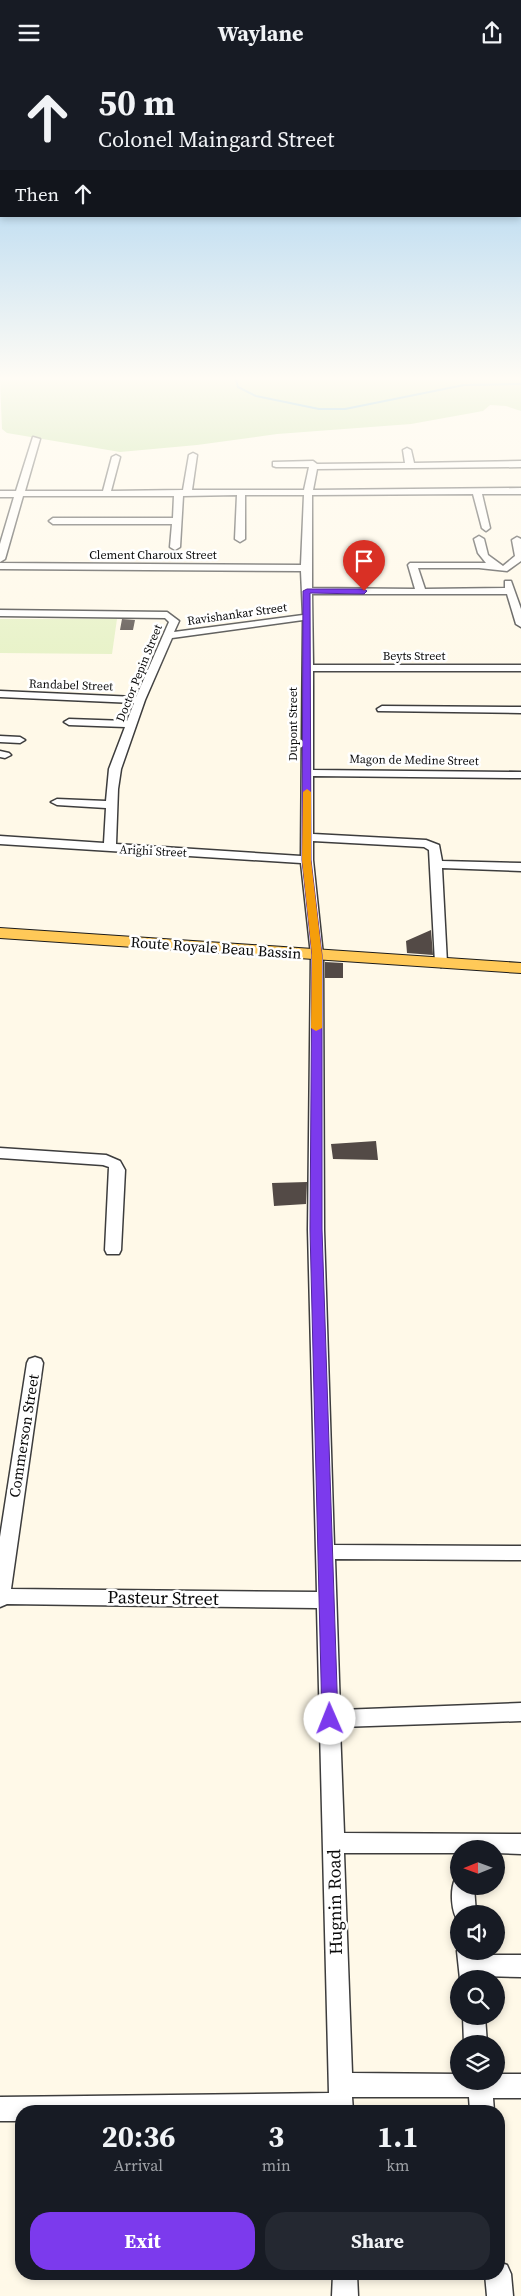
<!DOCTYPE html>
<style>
:root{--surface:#171b24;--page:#242831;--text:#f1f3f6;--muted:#9ea1a6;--accent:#7c3aed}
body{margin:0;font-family:"Source Serif 4",serif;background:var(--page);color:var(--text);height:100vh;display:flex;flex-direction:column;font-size:19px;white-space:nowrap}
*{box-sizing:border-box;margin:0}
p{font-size:16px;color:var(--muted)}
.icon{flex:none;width:28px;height:28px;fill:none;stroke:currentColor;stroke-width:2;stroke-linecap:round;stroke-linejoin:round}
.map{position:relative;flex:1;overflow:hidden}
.details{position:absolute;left:15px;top:2040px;width:490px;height:175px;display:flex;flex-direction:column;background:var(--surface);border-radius:20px;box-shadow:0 2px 8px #0003}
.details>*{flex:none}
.guide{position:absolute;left:0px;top:0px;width:521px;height:152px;box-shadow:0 2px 8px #0003;background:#171b24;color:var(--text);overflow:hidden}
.needle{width:32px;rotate:269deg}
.tools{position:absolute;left:450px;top:1775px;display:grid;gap:10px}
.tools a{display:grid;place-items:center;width:55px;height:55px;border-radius:50%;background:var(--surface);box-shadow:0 2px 8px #0003;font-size:25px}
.pin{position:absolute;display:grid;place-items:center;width:42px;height:42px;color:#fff;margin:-51px -21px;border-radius:50% 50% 50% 0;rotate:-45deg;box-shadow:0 0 5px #0007}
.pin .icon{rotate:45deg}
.me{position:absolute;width:55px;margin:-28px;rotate:359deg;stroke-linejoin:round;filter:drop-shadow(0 0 4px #0008)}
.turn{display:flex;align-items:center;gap:18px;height:105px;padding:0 15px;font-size:22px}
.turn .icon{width:65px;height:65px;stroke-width:2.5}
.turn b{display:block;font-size:35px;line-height:42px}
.then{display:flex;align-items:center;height:48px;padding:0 15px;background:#0003;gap:10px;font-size:19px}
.eta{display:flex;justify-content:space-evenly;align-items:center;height:85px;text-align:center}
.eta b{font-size:30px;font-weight:700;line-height:35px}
.cta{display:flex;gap:10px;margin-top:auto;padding:10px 15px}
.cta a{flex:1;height:58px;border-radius:20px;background:var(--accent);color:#fff;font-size:20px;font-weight:700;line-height:58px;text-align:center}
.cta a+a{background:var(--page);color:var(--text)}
header{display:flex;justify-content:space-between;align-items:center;height:65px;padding:0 15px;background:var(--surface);font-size:22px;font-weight:700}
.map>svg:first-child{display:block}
.forest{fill:#b7dc8f}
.pitch{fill:#e5f1c3}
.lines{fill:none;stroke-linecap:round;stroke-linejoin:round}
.stream{stroke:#2e9ed3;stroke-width:2}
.building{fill:#534a46}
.minor-casing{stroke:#3d3d3d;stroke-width:3}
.major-casing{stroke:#1b1b1b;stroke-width:2}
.minor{fill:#fff;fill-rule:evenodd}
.major{fill:#ffc958;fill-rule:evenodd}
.route{fill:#7c3aed;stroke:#51269a}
.slow{fill:#f59e0b}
.labels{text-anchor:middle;stroke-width:5;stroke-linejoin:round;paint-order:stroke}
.far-street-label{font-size:12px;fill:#0a0a0a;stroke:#fff}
.street-label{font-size:15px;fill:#0a0a0a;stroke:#fff}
.near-street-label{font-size:18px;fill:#0a0a0a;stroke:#fff}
</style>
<header><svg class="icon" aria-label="menu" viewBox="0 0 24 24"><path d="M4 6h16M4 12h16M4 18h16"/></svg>Waylane<svg class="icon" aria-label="share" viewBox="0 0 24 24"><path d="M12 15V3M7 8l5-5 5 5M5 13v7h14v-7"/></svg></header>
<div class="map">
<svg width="521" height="2231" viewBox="0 0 521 2231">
<rect width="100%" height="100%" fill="#fff9e8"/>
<path class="forest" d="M0,315H521V346L506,341L490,340L483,346L411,359L277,369L197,380L120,387L7,368L2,364Z"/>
<path class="pitch" d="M0,554H117L112,589L0,588Z"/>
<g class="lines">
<path class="stream" d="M236,315L238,322L256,331L319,344H345L464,320L521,319"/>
</g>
<path class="building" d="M122,554L135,555L133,565H120Z
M431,865L433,890L407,888L406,876Z
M325,897L343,898V913H325Z
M376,1076L378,1095L333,1094L331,1079Z
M307,1117L306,1139L274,1141L272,1118Z"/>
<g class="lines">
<g class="minor-casing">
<path id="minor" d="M33,372L40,374L25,426H103L112,392L116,390L120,392L111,426L183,425L189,390L193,388L197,390L192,425H304L309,402H276L273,401V397L313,396L317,399L405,398L403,385L407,383L411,385L414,398L521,396V402L317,404L313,425L521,423V429H482L490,463L486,466L482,463L473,429L312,430V523L415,524L408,500L410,498H486L478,488L474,474L479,471L484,474L488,490L503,501L515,491L512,475L517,472L521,474V496L507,506L479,503H418L425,524L505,523V516H511L521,544V562L516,559L507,529H312L313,600H521V606H313V705L521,707V713L313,711V769L426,775L439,780L442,796L521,798V806L442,803L447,898L441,902L435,898L429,785L424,782L313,776V795L323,890L324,1165L334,1480L521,1481V1495L335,1494L340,1645L521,1638V1656L340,1662L344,1768L521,1769V1789L496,1788V1784H459V1788H344L352,2008L459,2009V2016H496V2009H521V2033H493L494,2046H470L469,2032H352L353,2046H21V2056H0V2032L329,2028L317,1543L7,1539L0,1542V1472L27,1298L29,1294L35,1292L41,1294L43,1298L11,1524L317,1527L308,1165L311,890L301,798L0,779V771L104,778L106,743L57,740L51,737L57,734L106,736L109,704L125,662L69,660L64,657L69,654L127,656L134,638L0,632V626L136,632L169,557L165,553L0,551V545L167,547L179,556L174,567L303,550L301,506L0,504V498L301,500L304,430H245V474L240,477L235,474L237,430L183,431L180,482L175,485L170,482L172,459H53L49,456L53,453H173L174,431H23L5,494L0,497V479L14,432H0V426H16ZM303,555L301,791L116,779L118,724L121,704L145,635L172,573Z
M382,641L521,642V648L378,646L377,644Z
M0,671L20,672L25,675L20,678L0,677Z
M0,686L9,688L11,690L5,693L0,692Z
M0,1083L106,1090L120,1096L125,1105L121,1185L119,1189H107L105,1185L109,1102L103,1100L0,1093Z
M459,1813V1821H474L476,1849H459V1857C451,1848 450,1825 455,1814Z
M459,1882V1886H479V1890H521V1912L482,1911V1914H460L457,1886Z
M463,1951H485L487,1979H464Z
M499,2197L507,2200L511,2209L513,2231H487L485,2209H499Z
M333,2209H357L358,2231H332Z"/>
</g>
<g class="major-casing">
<path id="major" d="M0,863L521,898V908L0,873Z"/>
</g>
<use href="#minor" class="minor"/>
<use href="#major" class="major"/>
</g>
<linearGradient id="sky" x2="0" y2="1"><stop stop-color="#8fc6ef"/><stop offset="0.5" stop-color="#fffcf5"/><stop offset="1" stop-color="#fffcf5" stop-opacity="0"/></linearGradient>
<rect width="521" height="627" fill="url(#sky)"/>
<path class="route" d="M307,524H364L367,526L364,529L310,528L311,795L322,890V1164L338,1654L335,1658L330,1660L325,1658L322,1654L310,1164L312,890L302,795L303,526Z"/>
<path class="slow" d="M307,724L311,727V795L322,890V963L316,966L311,963L312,890L302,795L303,727Z"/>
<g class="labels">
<g class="far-street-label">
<text x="153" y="494">Clement Charoux Street</text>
<text transform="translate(237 549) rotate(-8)" y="4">Ravishankar Street</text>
<text x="414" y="595">Beyts Street</text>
<text transform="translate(139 608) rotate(-68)" y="4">Doctor Pepin Street</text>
<text transform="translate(71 620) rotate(2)" y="4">Randabel Street</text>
<text transform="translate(293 659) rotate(-90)" y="4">Dupont Street</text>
<text transform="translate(414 695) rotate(1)" y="4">Magon de Medine Street</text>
<text transform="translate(153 786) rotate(3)" y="4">Arighi Street</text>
</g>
<g class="street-label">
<text transform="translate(216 883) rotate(4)" y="5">Route Royale Beau Bassin</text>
<text transform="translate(24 1371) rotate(-81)" y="5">Commerson Street</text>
</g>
<g class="near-street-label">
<text transform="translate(163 1533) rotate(1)" y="6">Pasteur Street</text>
<text transform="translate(335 1837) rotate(-91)" y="6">Hugnin Road</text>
</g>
</g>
</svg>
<div class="tools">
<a><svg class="needle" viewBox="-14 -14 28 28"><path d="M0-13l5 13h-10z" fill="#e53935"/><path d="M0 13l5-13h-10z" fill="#9ea1a6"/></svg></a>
<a><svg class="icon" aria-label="sound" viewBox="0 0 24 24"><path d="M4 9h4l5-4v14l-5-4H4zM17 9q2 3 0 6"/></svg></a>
<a><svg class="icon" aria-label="search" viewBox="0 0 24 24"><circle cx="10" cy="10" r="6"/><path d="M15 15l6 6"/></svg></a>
<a><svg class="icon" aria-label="layers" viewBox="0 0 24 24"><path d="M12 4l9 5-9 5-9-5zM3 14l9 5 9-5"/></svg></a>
</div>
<div class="pin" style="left:364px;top:526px;background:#d93025"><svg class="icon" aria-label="arrive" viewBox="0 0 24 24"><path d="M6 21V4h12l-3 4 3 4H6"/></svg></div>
<svg class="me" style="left:330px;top:1654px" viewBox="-20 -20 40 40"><circle r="19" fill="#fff"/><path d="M0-13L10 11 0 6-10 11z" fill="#7c3aed"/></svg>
<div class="guide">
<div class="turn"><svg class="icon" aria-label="ahead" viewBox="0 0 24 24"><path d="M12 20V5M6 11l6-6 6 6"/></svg><div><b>50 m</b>Colonel Maingard Street</div></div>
<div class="then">Then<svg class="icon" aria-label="ahead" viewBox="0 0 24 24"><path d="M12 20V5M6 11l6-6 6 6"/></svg></div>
</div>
<section class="details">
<div class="eta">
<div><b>20:36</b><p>Arrival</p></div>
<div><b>3</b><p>min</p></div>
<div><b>1.1</b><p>km</p></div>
</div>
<div class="cta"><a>Exit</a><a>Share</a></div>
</section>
</div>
